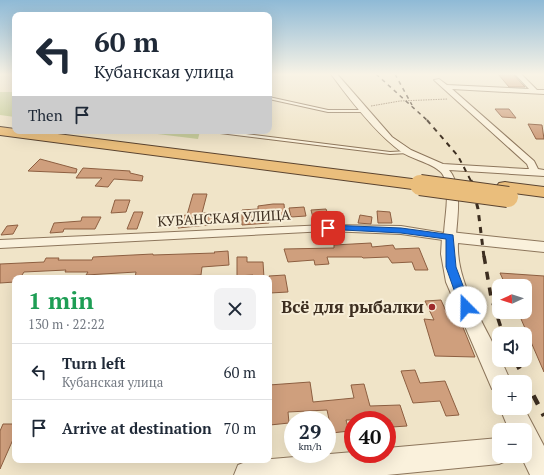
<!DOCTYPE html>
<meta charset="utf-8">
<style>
:root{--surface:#fff;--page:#f2f2f3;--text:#1f2937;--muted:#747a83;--line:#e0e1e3}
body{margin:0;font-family:"PT Serif",serif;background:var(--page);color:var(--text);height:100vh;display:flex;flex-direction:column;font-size:15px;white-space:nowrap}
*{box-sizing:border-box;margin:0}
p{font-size:13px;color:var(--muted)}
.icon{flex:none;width:22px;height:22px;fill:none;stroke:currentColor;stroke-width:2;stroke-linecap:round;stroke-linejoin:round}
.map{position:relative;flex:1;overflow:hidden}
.side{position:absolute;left:12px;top:275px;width:260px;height:188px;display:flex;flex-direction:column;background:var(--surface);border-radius:8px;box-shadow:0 4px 16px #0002}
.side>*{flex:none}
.top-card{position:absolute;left:12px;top:12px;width:260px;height:122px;border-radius:8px;box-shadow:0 4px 16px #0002;background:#fff;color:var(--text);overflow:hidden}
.needle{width:26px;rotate:267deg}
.fabs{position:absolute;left:492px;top:279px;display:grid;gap:8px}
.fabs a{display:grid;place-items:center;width:40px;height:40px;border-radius:8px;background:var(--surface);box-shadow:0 4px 16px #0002;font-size:20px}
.speed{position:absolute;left:284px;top:411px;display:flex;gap:8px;font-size:20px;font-weight:700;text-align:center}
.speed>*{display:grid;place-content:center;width:52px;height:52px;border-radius:50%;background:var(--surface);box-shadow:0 4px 16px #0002;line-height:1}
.speed small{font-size:10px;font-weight:400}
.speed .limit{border:6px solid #d22;background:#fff;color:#111}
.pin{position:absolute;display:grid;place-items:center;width:34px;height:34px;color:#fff;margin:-17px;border-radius:8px;box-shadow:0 2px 6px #0006}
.me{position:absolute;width:44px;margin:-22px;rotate:338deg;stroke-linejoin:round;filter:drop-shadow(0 0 3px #0008)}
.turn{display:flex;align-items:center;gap:14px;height:84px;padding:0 16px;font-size:18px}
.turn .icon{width:52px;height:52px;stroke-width:2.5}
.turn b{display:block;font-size:28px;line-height:34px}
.then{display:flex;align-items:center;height:38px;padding:0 16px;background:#0003;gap:8px;font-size:15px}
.round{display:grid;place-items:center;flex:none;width:42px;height:42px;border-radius:8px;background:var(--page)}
.summary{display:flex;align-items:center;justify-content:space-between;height:68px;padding:0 16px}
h1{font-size:24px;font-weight:600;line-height:30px;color:#1e9e55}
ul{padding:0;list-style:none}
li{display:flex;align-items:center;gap:12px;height:56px;padding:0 16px;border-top:1px solid var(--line)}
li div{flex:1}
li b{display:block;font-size:15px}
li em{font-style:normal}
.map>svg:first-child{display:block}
.green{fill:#c9cf9b}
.building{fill:#cf9f7d;stroke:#8d5f41}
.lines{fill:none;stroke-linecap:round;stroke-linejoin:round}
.service-casing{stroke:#8d765c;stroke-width:2}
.minor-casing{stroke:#8d765c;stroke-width:2}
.tertiary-casing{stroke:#8d765c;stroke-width:2}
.trunk-casing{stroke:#5b4430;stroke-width:2}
.path{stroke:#8d765c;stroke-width:1;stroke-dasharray:1.5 1;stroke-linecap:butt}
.service{fill:#faf1dc;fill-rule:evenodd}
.minor{fill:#faf1dc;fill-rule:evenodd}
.tertiary{fill:#faf1dc;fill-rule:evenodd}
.trunk{fill:#eabe7c;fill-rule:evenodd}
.rail-far4{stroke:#3d2e20;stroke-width:1.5;stroke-dasharray:4 4;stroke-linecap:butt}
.rail-far3{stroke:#3d2e20;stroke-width:2;stroke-dasharray:5 5;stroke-linecap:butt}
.rail-far2{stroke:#3d2e20;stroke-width:3;stroke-dasharray:6 6;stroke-linecap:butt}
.rail-far1{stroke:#3d2e20;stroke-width:3.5;stroke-dasharray:8 8;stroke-linecap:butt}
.rail{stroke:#3d2e20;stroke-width:4.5;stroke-dasharray:10 10;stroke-linecap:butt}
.trunk-bridge-casing{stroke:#5b4430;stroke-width:22;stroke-linecap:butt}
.trunk-bridge{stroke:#eabe7c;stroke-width:20}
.route{fill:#1a73e8;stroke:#114b97}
.poi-dot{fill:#9e2a2b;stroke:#f7eed8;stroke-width:1.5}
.labels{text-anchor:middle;stroke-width:4;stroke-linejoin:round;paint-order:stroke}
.street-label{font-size:14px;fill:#3d2e20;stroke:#f7eed8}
.near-poi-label{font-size:17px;font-weight:bold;fill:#3d2e20;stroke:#f7eed8;text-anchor:end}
</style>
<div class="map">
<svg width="544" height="475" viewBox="0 0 544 475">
<rect width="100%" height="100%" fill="#f0e4c8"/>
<path class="green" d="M0,92H15V117L0,115Z
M133,131H200L198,139Z"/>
<path class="building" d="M498,74H513L525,87H509Z
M495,109H509L516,118L502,117Z
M528,124L542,125L544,139H536Z
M40,159L77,169L76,173L28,171Z
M83,168L130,171V173L143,176L142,181L114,179L108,187L95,186L102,178H76Z
M193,194H207L202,213H217V224L178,228L179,216L187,215Z
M115,200H130L126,212L111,213Z
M273,204H284L285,215H268L269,223L242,225V210L258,209V206Z
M304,207L306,216L291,217L289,208Z
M326,209L329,217L313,218L311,210Z
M377,211L390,212L392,223H378Z
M134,212H143L137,229H127Z
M360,215L372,217L371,224L358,223Z
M82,217H101L95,229H64L63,232L50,233L54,223L81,221Z
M18,225L13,234L1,235L7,226Z
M371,243L372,247L393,245L395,249L419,248L428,270H415L412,262L392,263L388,257L363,258L362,257H327L329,264L315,265L314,260L288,262L284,249L334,248V245Z
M228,251L229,265L202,267L201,275L135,278L136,272L86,275L88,272H65L66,270L24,272L20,278H15V282L0,283V264L44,262L46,258H59L58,260H92L93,257L153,254V255L215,253L214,252Z
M237,257H247V262H263L264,278H253V275L237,276Z
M500,273L544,276V372L518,312H525V286H506Z
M285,275L288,292L270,293L269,276Z
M441,300L450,320H460L475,357L435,356L424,319L434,320L425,301Z
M415,370L420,383L445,381L459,415L446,416L440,401L413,403L401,371Z
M310,382L313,402L354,398L351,385L364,384L370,406L400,405L407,426L392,427L390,420H346L349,431L332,433L327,410L288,412L289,423L270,425L269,385Z
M3,424H15V435L0,469V431Z"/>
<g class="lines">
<g class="service-casing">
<path id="service" d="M269,97L328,110H366L368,111L366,112H328L269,99Z
M210,131H222L390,152L408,151L410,152L408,153L390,154L212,132Z"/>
</g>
<g class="minor-casing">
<path id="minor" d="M331,74H337L392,137L411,150L443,164L526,169H529L527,164L434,80L439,79L447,85L529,89L515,74H521L537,90H544V94L452,89L534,161L538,169L544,170V176L449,170C463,186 457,217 456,237L450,241L401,234L327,231L0,248V240L327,225L401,226L444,233C445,215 450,194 444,177C440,165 414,160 403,153C377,135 350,100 331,74Z"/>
</g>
<g class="tertiary-casing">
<path id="tertiary" d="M450,232L544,242V252L458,243C456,282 483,321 499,356V360H501L511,382H499V392L492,389L446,282L441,254L442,237L444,234Z
M500,408H524L544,446V475H530L521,456H525V430H509Z
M499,438V456H510L508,460L499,464L387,475H234L238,465L248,461L353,452V454H387V448Z"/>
</g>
<g class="trunk-casing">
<path id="trunk" d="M0,127L15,129V131H34L420,180L426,181L429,185L426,189L420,190L0,135Z
M505,182L544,187V197L499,191L496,187L499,183Z"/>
</g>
<path class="path" d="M371,106L400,101L448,99"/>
<use href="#service" class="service"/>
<use href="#minor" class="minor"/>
<use href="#tertiary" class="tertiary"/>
<use href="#trunk" class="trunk"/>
<path class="rail-far4" d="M376,74L428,121
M395,74L412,105"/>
<path class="rail-far3" d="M427,120L458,156L471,181"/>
<path class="rail-far2" d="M471,180L478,209L484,257"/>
<path class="rail-far1" d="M484,256L491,297L503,334"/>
<path class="rail" d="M515,360L544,416"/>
<g class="trunk-bridge-casing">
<path id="trunk-bridge" d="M420,185L508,197"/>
</g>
<use href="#trunk-bridge" class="trunk-bridge"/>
</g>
<linearGradient id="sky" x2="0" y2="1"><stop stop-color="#8fbad6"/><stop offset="0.53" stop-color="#f8f3e6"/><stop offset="1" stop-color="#f8f3e6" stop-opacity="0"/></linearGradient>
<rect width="544" height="140" fill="url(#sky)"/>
<path class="route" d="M328,225L401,228L453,235L456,267L471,307L469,310L466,311L460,307L446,267V239L401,233L324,229L323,228Z"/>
<circle class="poi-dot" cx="432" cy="307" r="4"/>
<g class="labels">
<g class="street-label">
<text transform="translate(224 218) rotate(-3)" y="5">КУБАНСКАЯ УЛИЦА</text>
</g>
<g class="near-poi-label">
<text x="424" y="313">Всё для рыбалки</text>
</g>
</g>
</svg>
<div class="fabs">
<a><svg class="needle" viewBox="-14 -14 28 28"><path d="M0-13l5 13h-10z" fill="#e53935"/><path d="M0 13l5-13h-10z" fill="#747a83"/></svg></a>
<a><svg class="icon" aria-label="sound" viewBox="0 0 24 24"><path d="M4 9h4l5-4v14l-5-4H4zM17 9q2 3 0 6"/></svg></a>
<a>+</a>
<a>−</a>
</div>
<div class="speed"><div>29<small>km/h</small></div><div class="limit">40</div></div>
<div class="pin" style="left:328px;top:228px;background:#d93025"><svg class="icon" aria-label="arrive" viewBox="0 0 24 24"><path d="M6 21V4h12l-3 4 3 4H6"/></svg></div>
<svg class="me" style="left:466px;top:307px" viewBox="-20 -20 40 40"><circle r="19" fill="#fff"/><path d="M0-13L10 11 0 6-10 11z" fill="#1a73e8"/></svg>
<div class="top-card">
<div class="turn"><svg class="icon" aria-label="left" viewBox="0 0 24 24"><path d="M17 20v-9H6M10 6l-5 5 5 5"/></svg><div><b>60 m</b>Кубанская улица</div></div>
<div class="then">Then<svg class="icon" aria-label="arrive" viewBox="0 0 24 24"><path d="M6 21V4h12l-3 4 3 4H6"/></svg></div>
</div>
<section class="side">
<div class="summary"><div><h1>1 min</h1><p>130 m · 22:22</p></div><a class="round"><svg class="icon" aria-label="close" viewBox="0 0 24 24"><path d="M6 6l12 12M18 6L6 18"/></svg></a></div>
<ul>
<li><svg class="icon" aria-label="left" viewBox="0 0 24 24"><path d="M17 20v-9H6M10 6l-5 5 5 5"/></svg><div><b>Turn left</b><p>Кубанская улица</p></div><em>60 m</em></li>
<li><svg class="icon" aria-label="arrive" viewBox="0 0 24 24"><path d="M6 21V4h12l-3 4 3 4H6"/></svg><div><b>Arrive at destination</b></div><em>70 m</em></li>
</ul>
</section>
</div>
